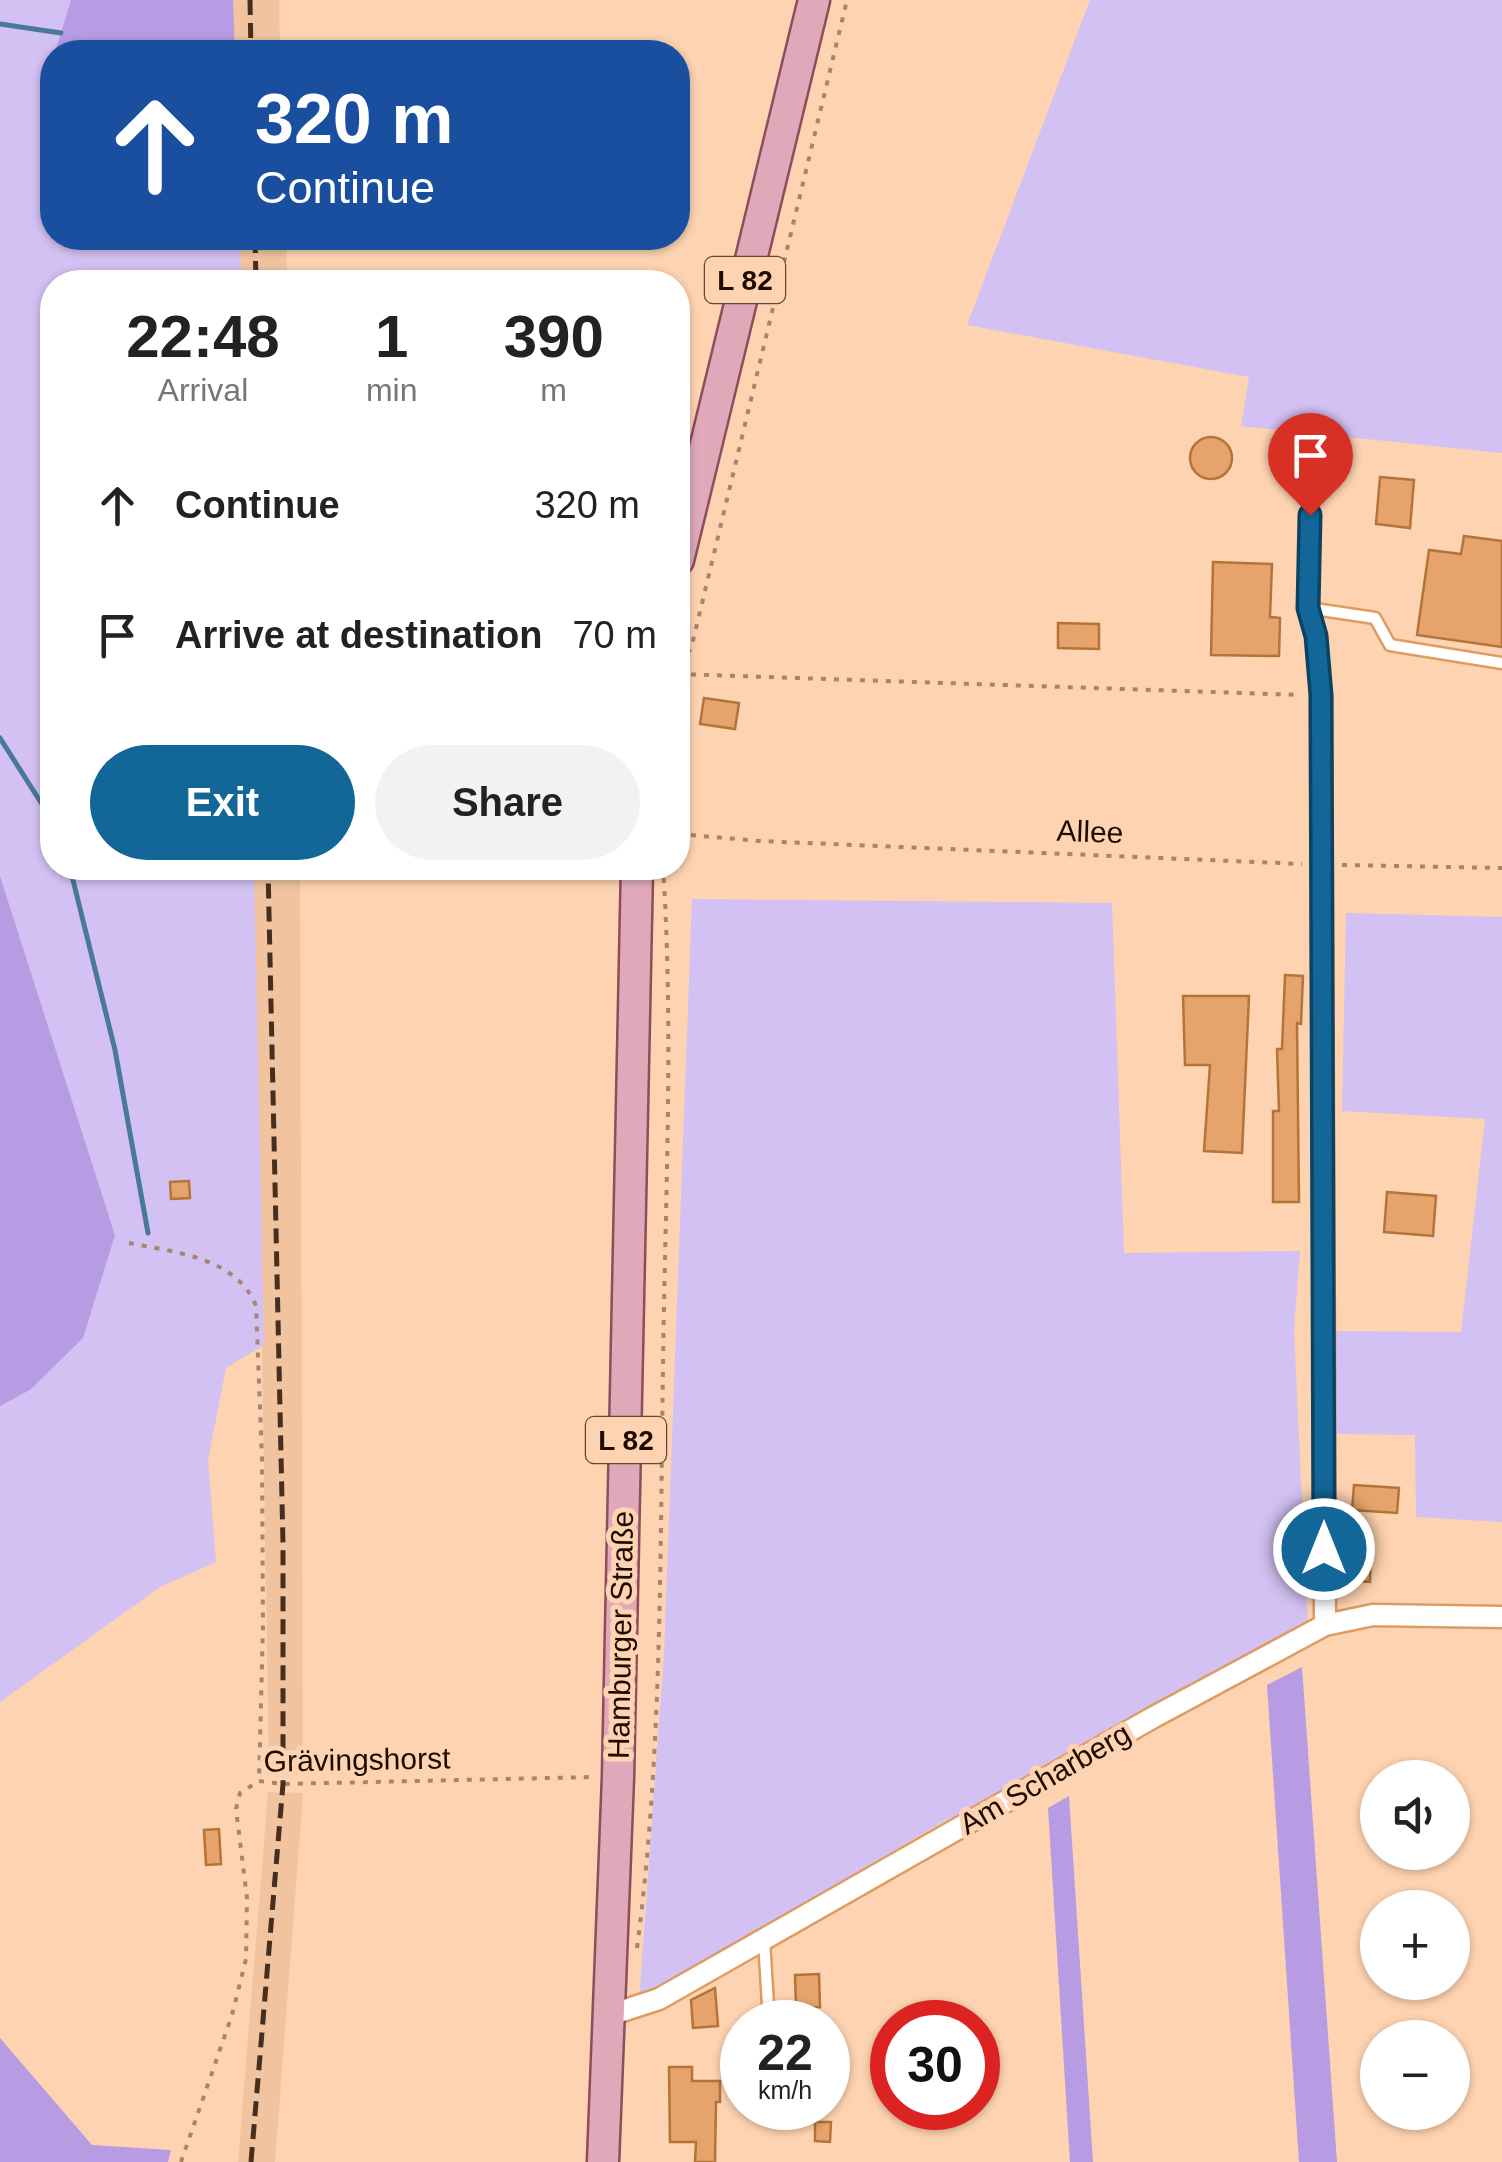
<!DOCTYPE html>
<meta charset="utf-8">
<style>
:root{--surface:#fff;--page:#f2f2f2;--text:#222;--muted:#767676;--accent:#126798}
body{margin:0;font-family:Arial,sans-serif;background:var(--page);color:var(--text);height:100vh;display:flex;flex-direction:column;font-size:38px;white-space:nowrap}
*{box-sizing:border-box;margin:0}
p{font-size:32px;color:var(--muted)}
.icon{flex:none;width:55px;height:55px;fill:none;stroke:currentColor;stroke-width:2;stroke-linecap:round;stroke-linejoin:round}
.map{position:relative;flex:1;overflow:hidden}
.drawer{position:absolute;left:40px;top:270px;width:650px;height:610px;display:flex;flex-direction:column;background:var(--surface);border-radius:40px;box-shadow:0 2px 8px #0004}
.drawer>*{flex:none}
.top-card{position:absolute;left:40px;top:40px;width:650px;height:210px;border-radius:40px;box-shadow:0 2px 8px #0004;background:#1a4fa0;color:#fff;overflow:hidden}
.controls{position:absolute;left:1360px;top:1760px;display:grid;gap:20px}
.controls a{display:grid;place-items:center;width:110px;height:110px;border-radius:50%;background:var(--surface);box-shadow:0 2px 8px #0004;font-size:50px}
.speed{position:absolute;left:720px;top:2000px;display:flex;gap:20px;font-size:50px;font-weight:700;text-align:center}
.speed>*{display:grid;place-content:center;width:130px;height:130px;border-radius:50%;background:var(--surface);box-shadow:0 2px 8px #0004;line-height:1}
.speed small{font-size:25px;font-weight:400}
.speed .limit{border:15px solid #d22;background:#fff;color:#111}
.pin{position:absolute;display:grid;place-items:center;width:85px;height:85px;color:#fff;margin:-102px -42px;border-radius:50% 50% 50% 0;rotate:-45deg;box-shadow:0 0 10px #0007}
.pin .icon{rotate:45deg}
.me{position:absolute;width:110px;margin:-55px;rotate:0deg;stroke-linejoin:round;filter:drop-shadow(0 0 8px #0008)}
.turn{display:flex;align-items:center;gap:35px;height:210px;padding:0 50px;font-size:45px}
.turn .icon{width:130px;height:130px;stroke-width:2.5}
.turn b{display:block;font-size:70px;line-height:85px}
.eta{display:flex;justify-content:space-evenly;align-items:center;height:170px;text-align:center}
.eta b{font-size:60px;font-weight:700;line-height:70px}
.action{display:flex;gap:20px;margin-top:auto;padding:20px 50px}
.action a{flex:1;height:115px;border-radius:60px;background:var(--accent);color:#fff;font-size:40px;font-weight:700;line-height:115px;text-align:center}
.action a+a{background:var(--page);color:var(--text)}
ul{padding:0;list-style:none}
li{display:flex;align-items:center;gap:30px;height:130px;padding:0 50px}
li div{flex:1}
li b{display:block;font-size:38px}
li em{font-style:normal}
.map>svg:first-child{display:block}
.built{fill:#f1c49f}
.green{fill:#d2c1f2}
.forest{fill:#b79ce4}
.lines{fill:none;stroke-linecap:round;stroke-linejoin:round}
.stream{stroke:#4a7899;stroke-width:5}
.building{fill:#e6a46c;stroke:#b47439;stroke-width:2.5}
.service-casing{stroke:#df9c61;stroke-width:15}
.minor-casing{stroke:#df9c61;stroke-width:25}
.primary-casing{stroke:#8e4d5b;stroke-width:35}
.path{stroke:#a6856c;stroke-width:4;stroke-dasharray:5 8;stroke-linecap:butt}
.service{stroke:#fff;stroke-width:10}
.minor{stroke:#fff;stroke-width:20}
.primary{stroke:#dfa9ba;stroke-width:30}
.rail{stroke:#472f1f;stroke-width:5;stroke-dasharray:15 8;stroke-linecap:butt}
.route-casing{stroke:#0c4363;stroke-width:25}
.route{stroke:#126798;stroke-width:18}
.labels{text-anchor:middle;stroke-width:10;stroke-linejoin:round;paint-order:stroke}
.shield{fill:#fed3b1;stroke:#624835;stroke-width:2.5}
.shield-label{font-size:28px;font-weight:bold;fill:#1f0c00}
.street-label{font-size:30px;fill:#1f0c00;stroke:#fed3b1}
</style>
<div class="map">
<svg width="1502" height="2162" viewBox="0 0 1502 2162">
<rect width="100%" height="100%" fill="#fed3b1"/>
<path class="built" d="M233,0H279L280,52H235Z
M240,238H286L287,282H241Z
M254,868H300L303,1775H269Z
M268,1792L303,1793L275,2162H238Z"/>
<path class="green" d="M0,0H71L55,52H52L51,66L52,238H240L241,282H52V868H254L264,1345L226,1368L208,1460L216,1562L160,1587L0,1702V1406L30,1390L115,1235L0,876Z
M1090,0H1502V453L1241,426L1249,377L967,325Z
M692,899L1112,903L1124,1253L1300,1251L1294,1330L1308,1629L939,1824L639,2001L664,1654Z
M1346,913L1502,917V1522L1416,1517L1415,1435L1334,1434L1332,1331L1461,1332L1485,1119L1342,1111Z"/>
<path class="forest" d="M71,0H233L235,52H55Z
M0,876L115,1235L83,1338L30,1390L0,1406Z
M1302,1667L1337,2162H1299L1267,1685Z
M1069,1796L1093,2162H1070L1048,1808Z
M0,2038L92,2145L171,2150L168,2162H0Z"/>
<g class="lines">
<path class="stream" d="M0,24L61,33
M0,738L52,820
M70,868L115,1050L148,1233"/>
</g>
<path class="building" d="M1190 458a21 21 0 1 1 42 0a21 21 0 1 1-42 0Z
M1380,477L1414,480L1410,528L1376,524Z
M1464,536L1502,541V647L1417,635L1429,550L1461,554Z
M1213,562L1272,564L1270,617L1280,618L1279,656L1211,655Z
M1058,623L1099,624V649L1058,648Z
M704,698L739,703L735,729L700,724Z
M1285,975L1303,976L1301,1024L1297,1023L1299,1202H1273V1111H1279L1277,1049H1282Z
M1183,996H1249L1242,1153L1204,1151L1210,1065H1185Z
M189,1181L190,1198L171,1199L170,1182Z
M1387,1192L1436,1196L1433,1236L1384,1232Z
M1354,1485L1399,1488L1397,1513L1352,1510Z
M1341,1547L1371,1548L1370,1582L1340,1580Z
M219,1829L221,1864L206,1865L204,1830Z
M819,1974L820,2007L796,2008L795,1975Z
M715,1988L718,2026L693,2028L691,2000Z
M669,2067H692V2081H720V2102H716L715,2162H695L696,2142H670Z
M815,2122H831L830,2142L815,2141Z"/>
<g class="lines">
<g class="service-casing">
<path id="service" d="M1310,515L1308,608L1316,636L1321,694
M1308,608L1375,618L1390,645L1502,663
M764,1940L769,2022"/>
</g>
<g class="minor-casing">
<path id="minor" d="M1321,695L1325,1625
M607,2012H619L659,1999L1152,1718L1325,1625L1373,1615L1502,1617"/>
</g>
<g class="primary-casing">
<path id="primary" d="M678,560L814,0
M603,2162L618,1777L637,868"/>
</g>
<path class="path" d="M678,662L691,649L847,0
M678,674L1301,695
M678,834L760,841L1302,864
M1342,865L1502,868
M129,1243C173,1252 237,1257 256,1306L262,1459L263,1625L259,1781
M637,1948C662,1757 660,1559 663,1367C665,1201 674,1033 663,868
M181,2162L232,2015L246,1959L247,1898L236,1809L240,1793L259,1781L283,1784L593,1777"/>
<use href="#service" class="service"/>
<use href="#minor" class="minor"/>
<use href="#primary" class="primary"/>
<path class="rail" d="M250,0L251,52
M255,238L256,282
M251,2162L283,1784V1545L268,868"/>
</g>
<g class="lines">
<g class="route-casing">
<path id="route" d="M1310,515L1308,608L1316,636L1321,695L1324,1549"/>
</g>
<use href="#route" class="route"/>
</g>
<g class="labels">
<g class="shield">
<rect x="705" y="257" width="80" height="46" rx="8"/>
<rect x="586" y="1417" width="80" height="46" rx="8"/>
</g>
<g class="shield-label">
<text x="745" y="290">L 82</text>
<text x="626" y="1450">L 82</text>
</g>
<g class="street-label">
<text transform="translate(1090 832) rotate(2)" y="10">Allee</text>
<text transform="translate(621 1635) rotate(-89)" y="10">Hamburger Straße</text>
<text transform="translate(357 1760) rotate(-1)" y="10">Grävingshorst</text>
<text transform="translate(1045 1779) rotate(-30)" y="10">Am Scharberg</text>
</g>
</g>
</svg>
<div class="controls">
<a><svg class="icon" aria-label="sound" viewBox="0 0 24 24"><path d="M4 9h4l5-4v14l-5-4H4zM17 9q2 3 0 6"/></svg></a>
<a>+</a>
<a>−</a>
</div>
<div class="speed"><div>22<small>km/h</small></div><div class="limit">30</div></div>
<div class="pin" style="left:1310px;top:515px;background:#d93025"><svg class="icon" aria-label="arrive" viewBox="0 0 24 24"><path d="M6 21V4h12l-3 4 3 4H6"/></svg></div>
<svg class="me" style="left:1324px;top:1549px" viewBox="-20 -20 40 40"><circle r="17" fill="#126798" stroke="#fff" stroke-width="3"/><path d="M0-11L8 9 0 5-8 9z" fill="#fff"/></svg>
<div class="top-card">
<div class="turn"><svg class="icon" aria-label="ahead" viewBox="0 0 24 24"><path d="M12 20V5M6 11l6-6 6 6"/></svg><div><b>320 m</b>Continue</div></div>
</div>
<section class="drawer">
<div class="eta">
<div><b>22:48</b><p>Arrival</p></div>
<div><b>1</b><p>min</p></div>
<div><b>390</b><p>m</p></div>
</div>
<ul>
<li><svg class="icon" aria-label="ahead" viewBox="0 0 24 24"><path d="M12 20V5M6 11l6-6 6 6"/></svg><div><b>Continue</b></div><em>320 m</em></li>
<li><svg class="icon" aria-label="arrive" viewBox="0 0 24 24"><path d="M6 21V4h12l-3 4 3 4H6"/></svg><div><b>Arrive at destination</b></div><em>70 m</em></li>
</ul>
<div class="action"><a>Exit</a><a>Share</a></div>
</section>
</div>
